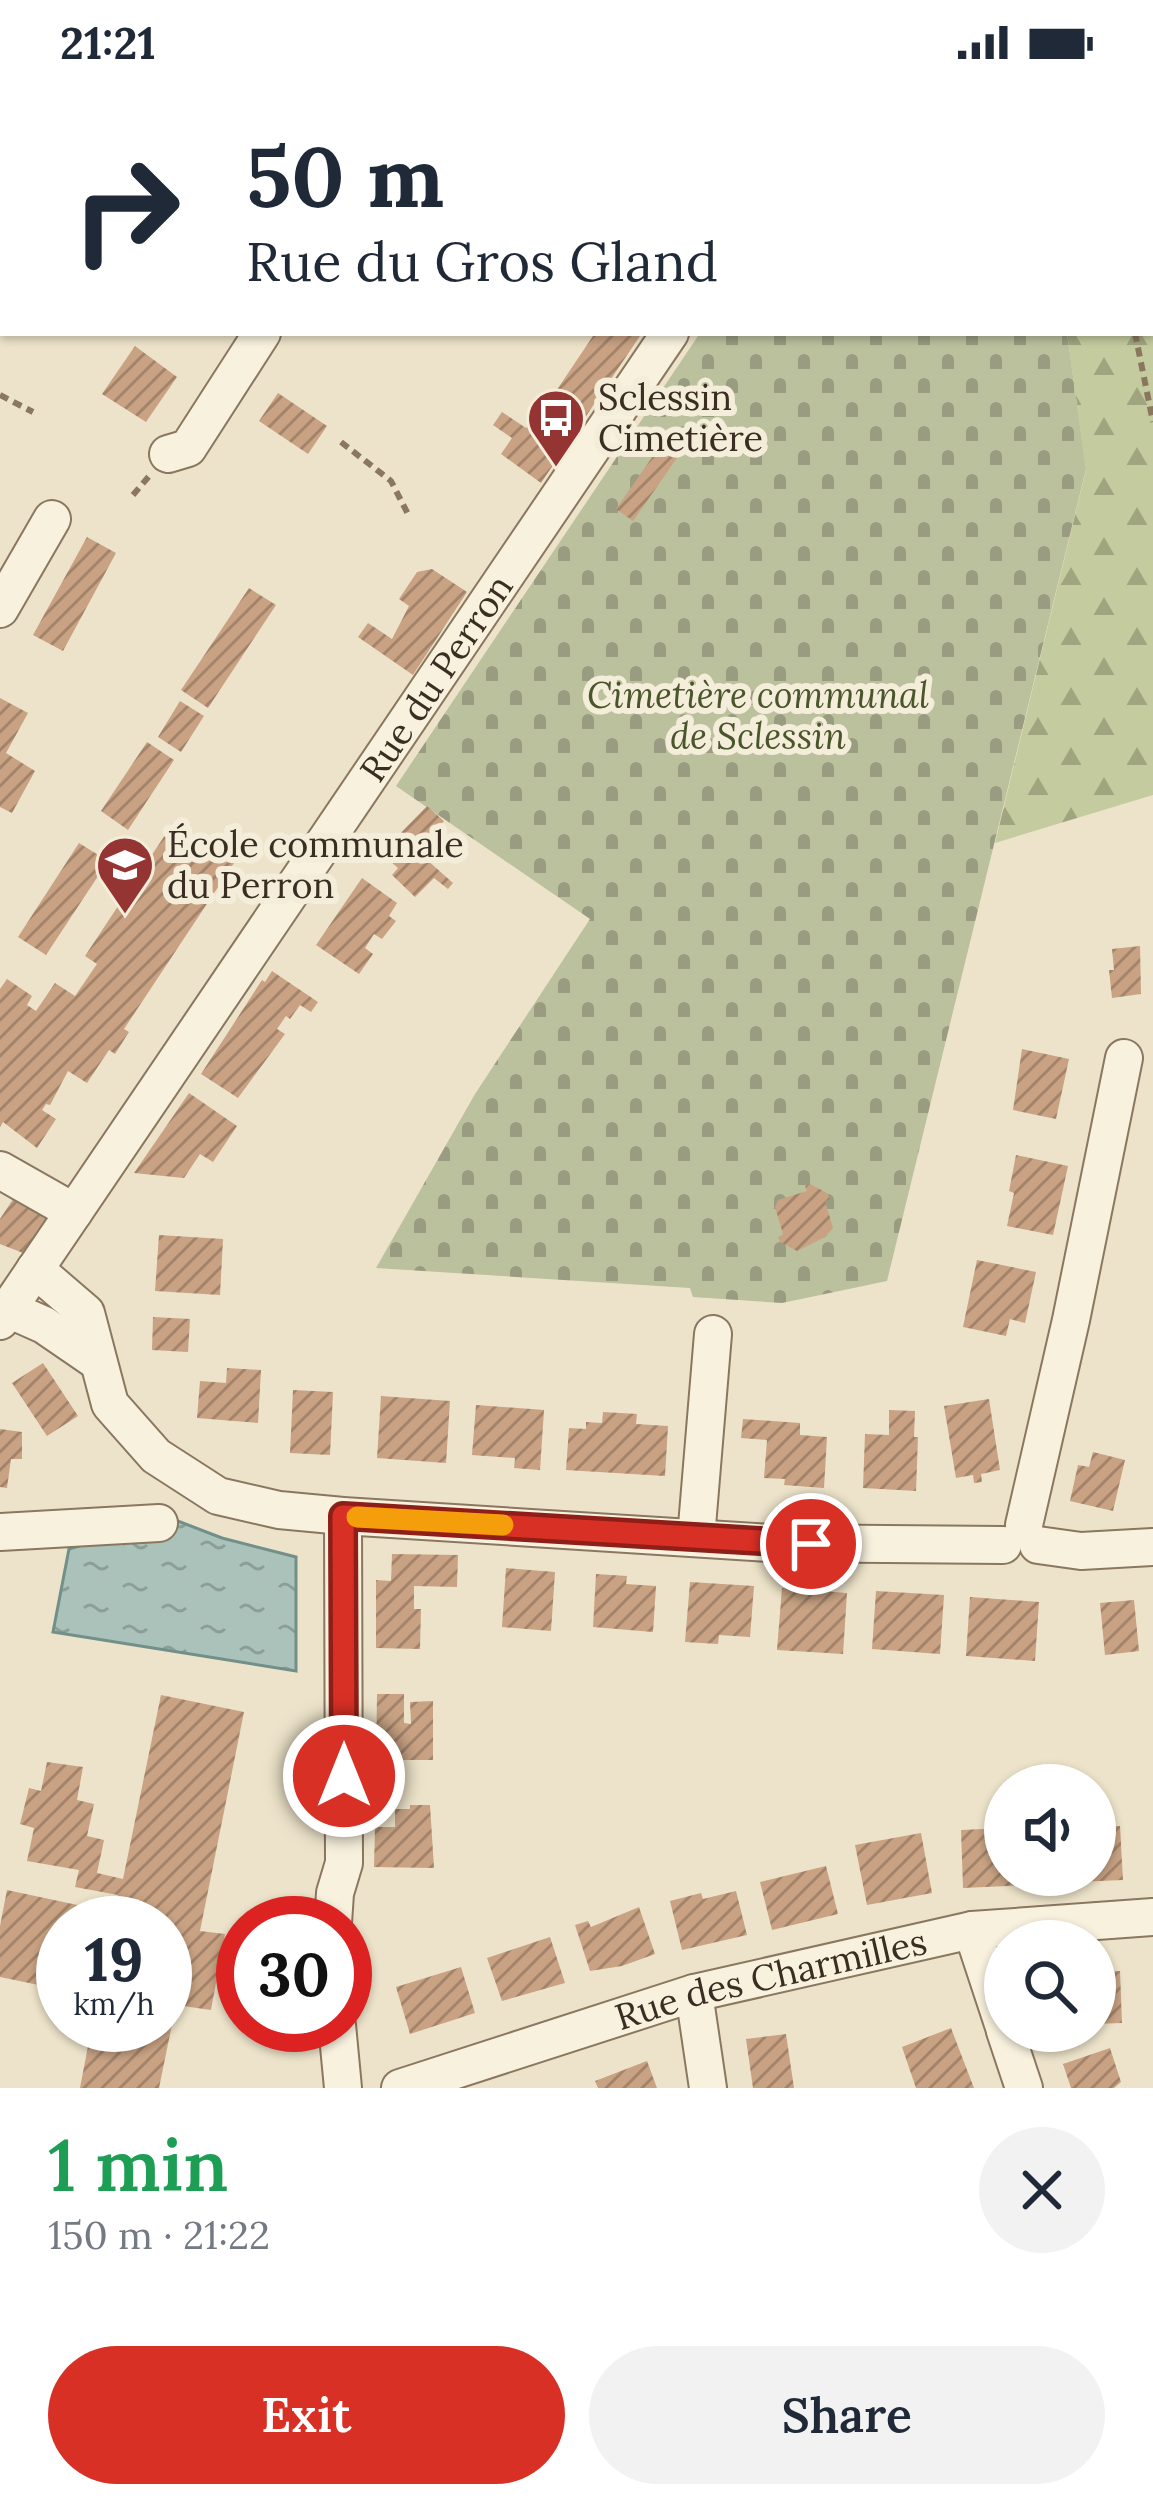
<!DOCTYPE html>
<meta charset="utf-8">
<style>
:root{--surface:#fff;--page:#f2f2f3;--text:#1f2937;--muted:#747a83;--accent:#d93025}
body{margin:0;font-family:Lora,serif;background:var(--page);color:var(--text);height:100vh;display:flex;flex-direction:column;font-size:45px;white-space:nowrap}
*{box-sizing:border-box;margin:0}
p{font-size:39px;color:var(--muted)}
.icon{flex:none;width:66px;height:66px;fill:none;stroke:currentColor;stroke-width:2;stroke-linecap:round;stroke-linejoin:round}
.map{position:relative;height:2004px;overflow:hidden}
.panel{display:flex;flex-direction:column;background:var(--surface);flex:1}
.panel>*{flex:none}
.hud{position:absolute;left:0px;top:0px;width:1155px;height:252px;box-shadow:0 3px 9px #0004;background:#fff;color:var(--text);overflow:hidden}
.fabs{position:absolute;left:984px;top:1680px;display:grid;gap:24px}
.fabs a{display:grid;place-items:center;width:132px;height:132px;border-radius:50%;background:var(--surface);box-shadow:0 3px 9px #0004;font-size:60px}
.speed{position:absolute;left:36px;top:1812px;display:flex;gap:24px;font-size:60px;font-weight:700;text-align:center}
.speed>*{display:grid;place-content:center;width:156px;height:156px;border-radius:50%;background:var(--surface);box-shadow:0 3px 9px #0004;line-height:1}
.speed small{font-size:30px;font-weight:400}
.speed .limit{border:18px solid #d22;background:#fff;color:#111}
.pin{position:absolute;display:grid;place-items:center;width:102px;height:102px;color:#fff;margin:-51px;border:6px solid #fff;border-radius:50%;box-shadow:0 3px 12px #0007}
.me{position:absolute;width:132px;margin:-66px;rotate:0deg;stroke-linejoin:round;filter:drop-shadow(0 0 9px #0008)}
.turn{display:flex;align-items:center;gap:42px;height:252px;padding:0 48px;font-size:54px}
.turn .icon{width:156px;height:156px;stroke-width:2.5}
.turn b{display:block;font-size:84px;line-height:102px}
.round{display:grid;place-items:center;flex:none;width:126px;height:126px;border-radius:63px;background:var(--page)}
.head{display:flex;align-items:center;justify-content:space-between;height:204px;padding:0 48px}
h1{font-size:72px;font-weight:600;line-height:90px;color:#1e9e55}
.primary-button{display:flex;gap:24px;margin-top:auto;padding:24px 48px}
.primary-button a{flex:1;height:138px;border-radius:72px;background:var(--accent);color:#fff;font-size:48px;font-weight:600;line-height:138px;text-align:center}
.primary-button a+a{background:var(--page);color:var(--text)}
.status{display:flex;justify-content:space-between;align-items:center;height:84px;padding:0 60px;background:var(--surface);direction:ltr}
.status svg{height:33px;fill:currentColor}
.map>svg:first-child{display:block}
.forest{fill:url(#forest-firs)}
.cemetery{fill:url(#cemetery-stones)}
.water{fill:url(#water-ripples);stroke:#719089;stroke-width:3}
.building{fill:url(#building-hatch)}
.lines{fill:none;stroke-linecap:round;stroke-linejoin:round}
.minor-casing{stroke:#89775f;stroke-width:40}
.path{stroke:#89775f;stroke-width:6;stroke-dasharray:9 6;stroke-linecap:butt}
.minor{stroke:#f8f1de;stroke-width:36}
.route-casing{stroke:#8d1f18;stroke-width:30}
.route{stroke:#d93025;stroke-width:21}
.slow{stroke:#f59e0b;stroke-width:21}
.labels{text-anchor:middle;stroke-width:12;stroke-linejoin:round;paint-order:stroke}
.poi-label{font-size:36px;fill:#3a2e22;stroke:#f4edda;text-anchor:start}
.street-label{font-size:36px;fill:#3a2e22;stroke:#f4edda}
.park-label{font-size:36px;font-style:italic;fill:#49552a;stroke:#f4edda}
</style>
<div class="status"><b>21:21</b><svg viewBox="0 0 49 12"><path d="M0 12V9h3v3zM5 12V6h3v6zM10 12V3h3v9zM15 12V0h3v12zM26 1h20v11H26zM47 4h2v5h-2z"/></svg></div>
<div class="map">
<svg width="1153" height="2004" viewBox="0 0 1153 2004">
<defs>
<pattern id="forest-firs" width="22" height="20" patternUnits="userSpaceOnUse" patternTransform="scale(3)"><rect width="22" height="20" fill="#c4cb9e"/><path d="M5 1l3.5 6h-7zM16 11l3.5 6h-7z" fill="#a0a580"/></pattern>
<pattern id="cemetery-stones" width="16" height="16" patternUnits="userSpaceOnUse" patternTransform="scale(3)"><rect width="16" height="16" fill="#bbc09d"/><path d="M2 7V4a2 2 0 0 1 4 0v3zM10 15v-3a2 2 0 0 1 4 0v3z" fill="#999c80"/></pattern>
<pattern id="water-ripples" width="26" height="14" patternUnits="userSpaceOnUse" patternTransform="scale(3)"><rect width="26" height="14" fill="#abc2bb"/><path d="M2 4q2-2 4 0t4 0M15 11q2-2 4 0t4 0" fill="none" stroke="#8c9e98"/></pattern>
<pattern id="building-hatch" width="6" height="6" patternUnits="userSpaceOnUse" patternTransform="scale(3)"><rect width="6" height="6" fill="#c8a283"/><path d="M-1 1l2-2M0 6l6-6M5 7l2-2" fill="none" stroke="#a3846b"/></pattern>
</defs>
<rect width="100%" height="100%" fill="#ede3ca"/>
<path class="forest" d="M1032,0H1153V711L995,759L1086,386L1067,249H1152V3Z"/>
<path class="cemetery" d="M700,249H1067L1086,385L887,1197L782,1219L693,1213L690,1204L376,1184L475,1010L590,835L396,702Z"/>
<path class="water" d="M170,1434L222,1454L296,1473V1587L53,1548L69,1465Z"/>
<path class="building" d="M595,249H642L541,399L501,370L512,354L493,341L502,328L526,344L535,333L538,334Z
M135,262L177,293L146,338L102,310Z
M278,309L327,342L308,370L259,337Z
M660,362L677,374L633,437L616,425Z
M87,453L116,469L63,567L33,551Z
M432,485L467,508L413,591L358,553L368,539L392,555L409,522L399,515L417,488Z
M249,504L276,521L208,624L181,606Z
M0,614L28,629L6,669L35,687L12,729L0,723Z
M180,617L204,632L181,668L158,653Z
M147,658L174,676L128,746L101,727Z
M427,722L444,737L417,767L453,799L448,805L434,794L415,813L392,791L398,784L381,769Z
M173,739L234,779L124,945L129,948L115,970L109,966L87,999L68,987L50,1021L46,1020L42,1026L56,1035L37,1064L3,1038L0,1043V905L7,895L32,912L27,921L36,927L55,899L75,912L97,880L85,872Z
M79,759L108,777L46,871L18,853Z
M362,794L397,819L389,832L396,837L382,855L374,850L365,864L373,870L359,890L316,861Z
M1140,862L1141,910L1112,914L1109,886H1114L1112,865Z
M272,887L318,918L311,928L300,921L290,935L286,932L277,945L285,950L238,1014L201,990L262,896L265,898Z
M1022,965L1069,975L1056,1035L1013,1026Z
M189,1009L237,1042L213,1078L200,1070L184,1094L134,1089Z
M1016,1071L1068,1082L1053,1151L1007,1142L1014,1109L1009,1107Z
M810,1100L827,1109L830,1115L825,1117L833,1144L825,1153L797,1167L780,1158L778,1153L783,1150L775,1123L778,1116L807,1107L805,1102Z
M17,1109L50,1129L23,1169L0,1160V1135Z
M159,1151L223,1155L220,1211L155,1207Z
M977,1176L1036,1188L1025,1239L1010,1235L1006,1252L963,1243Z
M153,1233L190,1235L188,1268L152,1266Z
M43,1279L78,1332L47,1352L12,1299Z
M227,1284L261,1286L258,1339L197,1334L200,1297L226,1299Z
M293,1306L333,1308L330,1371L290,1369Z
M381,1312L450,1317L446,1379L377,1374Z
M989,1315L1000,1386L981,1390L982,1398L974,1399L973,1391L956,1394L944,1322Z
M476,1321L544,1326L540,1386L514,1384L515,1374L472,1371Z
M889,1326L915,1327L914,1353H918L916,1407L863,1404L865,1350L889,1351Z
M603,1328L637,1330L636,1340L668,1342L665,1392L566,1386L569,1344L586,1345V1338L602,1339Z
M743,1335L800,1339V1351L827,1353L824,1404L784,1401L785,1395L764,1394L767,1356L741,1354Z
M0,1345L22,1348V1375H11L7,1404L0,1403Z
M1093,1368L1125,1376L1113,1427L1070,1417L1078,1381L1089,1383Z
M392,1470L458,1471L457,1503L414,1502V1525H421L420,1565L376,1564V1496L391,1497Z
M506,1484L555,1488L551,1547L502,1543Z
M596,1490L627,1492L626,1500L656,1502L653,1548L593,1543Z
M690,1498L754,1502L750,1553L719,1551L718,1560L685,1558Z
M782,1504L847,1509L843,1570L777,1566Z
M876,1507L944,1511L940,1570L872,1565Z
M970,1513L1039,1518L1035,1577L966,1572Z
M1134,1516L1139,1567L1105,1571L1100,1519Z
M377,1610H404V1639L411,1640L410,1618L433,1617V1676H376Z
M161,1611L244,1628L200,1847L225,1850L211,1926L176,1921L159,2004H80L92,1941H165V1839H63V1906L0,1893V1842L7,1806L115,1829L118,1811L75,1803L79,1786L27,1777L34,1744L20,1740L29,1704L41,1707L47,1678L83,1683L77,1716L94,1720L87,1752L104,1756L97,1789L123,1795Z
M410,1721H430L434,1784L374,1783L375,1743H395V1725H410Z
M1120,1742L1123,1796L1054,1799L1053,1791H1095V1743Z
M1005,1744V1791H1026V1801L963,1804L961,1746Z
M921,1749L932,1809L867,1821L855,1761Z
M826,1782L838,1830L772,1846L760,1798Z
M736,1807L747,1851L682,1866L670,1817L701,1809L703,1815Z
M639,1823L655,1870L622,1882L590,1887L575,1841L588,1837L591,1843Z
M550,1853L565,1899L502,1917L487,1874Z
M461,1883L475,1929L410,1950L396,1903Z
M1120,1887L1122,1939L1095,1940V1888Z
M951,1944L974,2004H916L902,1963Z
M786,1950L794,2004H753L746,1955Z
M1110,1964L1121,1998L1114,2004H1071L1063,1980Z
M647,1977L657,2004H598L595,1997Z"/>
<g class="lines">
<g class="minor-casing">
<g id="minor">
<path d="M433,3L435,0"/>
<path d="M837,3L840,0"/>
<path d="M168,370L188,364L262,249"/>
<path d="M0,525L52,435"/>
<path d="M0,1086L74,1128"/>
<path d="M35,1185L86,1229L110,1320L156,1372L218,1412L279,1426L343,1432L770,1459L1003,1461"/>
<path d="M8,1225L44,1241L98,1278"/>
<path id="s1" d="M0,1237L670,249"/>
<path d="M1024,1441L1071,1236L1124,974"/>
<path d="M0,1448L159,1439"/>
<path d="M696,1454L713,1250"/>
<path d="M1038,1461L1081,1467L1153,1463"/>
<path d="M333,1839L335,1809L344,1779L343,1432"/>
<path d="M972,1846L1005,1946"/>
<path d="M694,1909L708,2004"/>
<path d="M337,1941L343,2004"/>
<path d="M1005,1947L1024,2004"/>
<path id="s2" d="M400,2004L694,1909L972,1846L1153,1833"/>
</g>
</g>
<path class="path" d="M1076,0L1077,3
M1135,249L1153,338
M0,311L33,328
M341,358L391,397L410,434
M133,411L150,391"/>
<use href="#minor" class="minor"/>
</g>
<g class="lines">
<g class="route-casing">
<path id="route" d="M344,1692L343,1432L811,1460"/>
</g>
<use href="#route" class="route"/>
<path class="slow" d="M357,1433L503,1441"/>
</g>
<defs>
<g id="bus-pin" transform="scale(3)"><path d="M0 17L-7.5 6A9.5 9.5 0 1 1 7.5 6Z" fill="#943533" stroke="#f4edda"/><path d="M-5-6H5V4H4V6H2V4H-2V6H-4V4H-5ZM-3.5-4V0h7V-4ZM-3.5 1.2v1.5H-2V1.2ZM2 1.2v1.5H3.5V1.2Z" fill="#fff"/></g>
<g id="school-pin" transform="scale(3)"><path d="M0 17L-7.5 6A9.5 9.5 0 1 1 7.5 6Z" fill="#943533" stroke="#f4edda"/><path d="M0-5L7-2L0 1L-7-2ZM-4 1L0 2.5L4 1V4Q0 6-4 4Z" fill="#fff"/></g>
</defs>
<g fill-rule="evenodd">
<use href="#bus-pin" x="556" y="334"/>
<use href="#school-pin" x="125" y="781"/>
</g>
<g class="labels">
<g class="poi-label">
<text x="598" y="326">Sclessin<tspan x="598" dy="41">Cimetière</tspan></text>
<text x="167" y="773">École communale<tspan x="167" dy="41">du Perron</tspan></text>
</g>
<g class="street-label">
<text dy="13" stroke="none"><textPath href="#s1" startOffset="777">Rue du Perron</textPath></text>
<text dy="13" stroke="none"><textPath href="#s2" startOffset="387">Rue des Charmilles</textPath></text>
</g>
<g class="park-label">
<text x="758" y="624">Cimetière communal<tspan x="758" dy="41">de Sclessin</tspan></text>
</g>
</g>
</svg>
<div class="fabs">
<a><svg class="icon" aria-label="sound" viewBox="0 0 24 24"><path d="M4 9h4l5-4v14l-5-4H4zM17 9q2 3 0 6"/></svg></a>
<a><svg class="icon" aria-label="search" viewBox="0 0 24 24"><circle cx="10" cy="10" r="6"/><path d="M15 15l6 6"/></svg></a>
</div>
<div class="speed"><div>19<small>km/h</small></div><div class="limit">30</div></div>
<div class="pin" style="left:811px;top:1460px;background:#d93025"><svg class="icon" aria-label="arrive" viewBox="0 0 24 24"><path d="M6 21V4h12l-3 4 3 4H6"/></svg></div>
<svg class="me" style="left:344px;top:1692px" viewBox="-20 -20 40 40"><circle r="17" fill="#d93025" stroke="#fff" stroke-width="3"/><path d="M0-11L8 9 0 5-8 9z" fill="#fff"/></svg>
<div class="hud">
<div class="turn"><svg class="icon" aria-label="right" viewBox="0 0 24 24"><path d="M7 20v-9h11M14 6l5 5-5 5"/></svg><div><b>50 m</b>Rue du Gros Gland</div></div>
</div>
</div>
<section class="panel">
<div class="head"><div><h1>1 min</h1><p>150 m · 21:22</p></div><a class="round"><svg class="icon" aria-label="close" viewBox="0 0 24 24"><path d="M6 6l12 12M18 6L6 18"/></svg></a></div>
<div class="primary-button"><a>Exit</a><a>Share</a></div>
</section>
